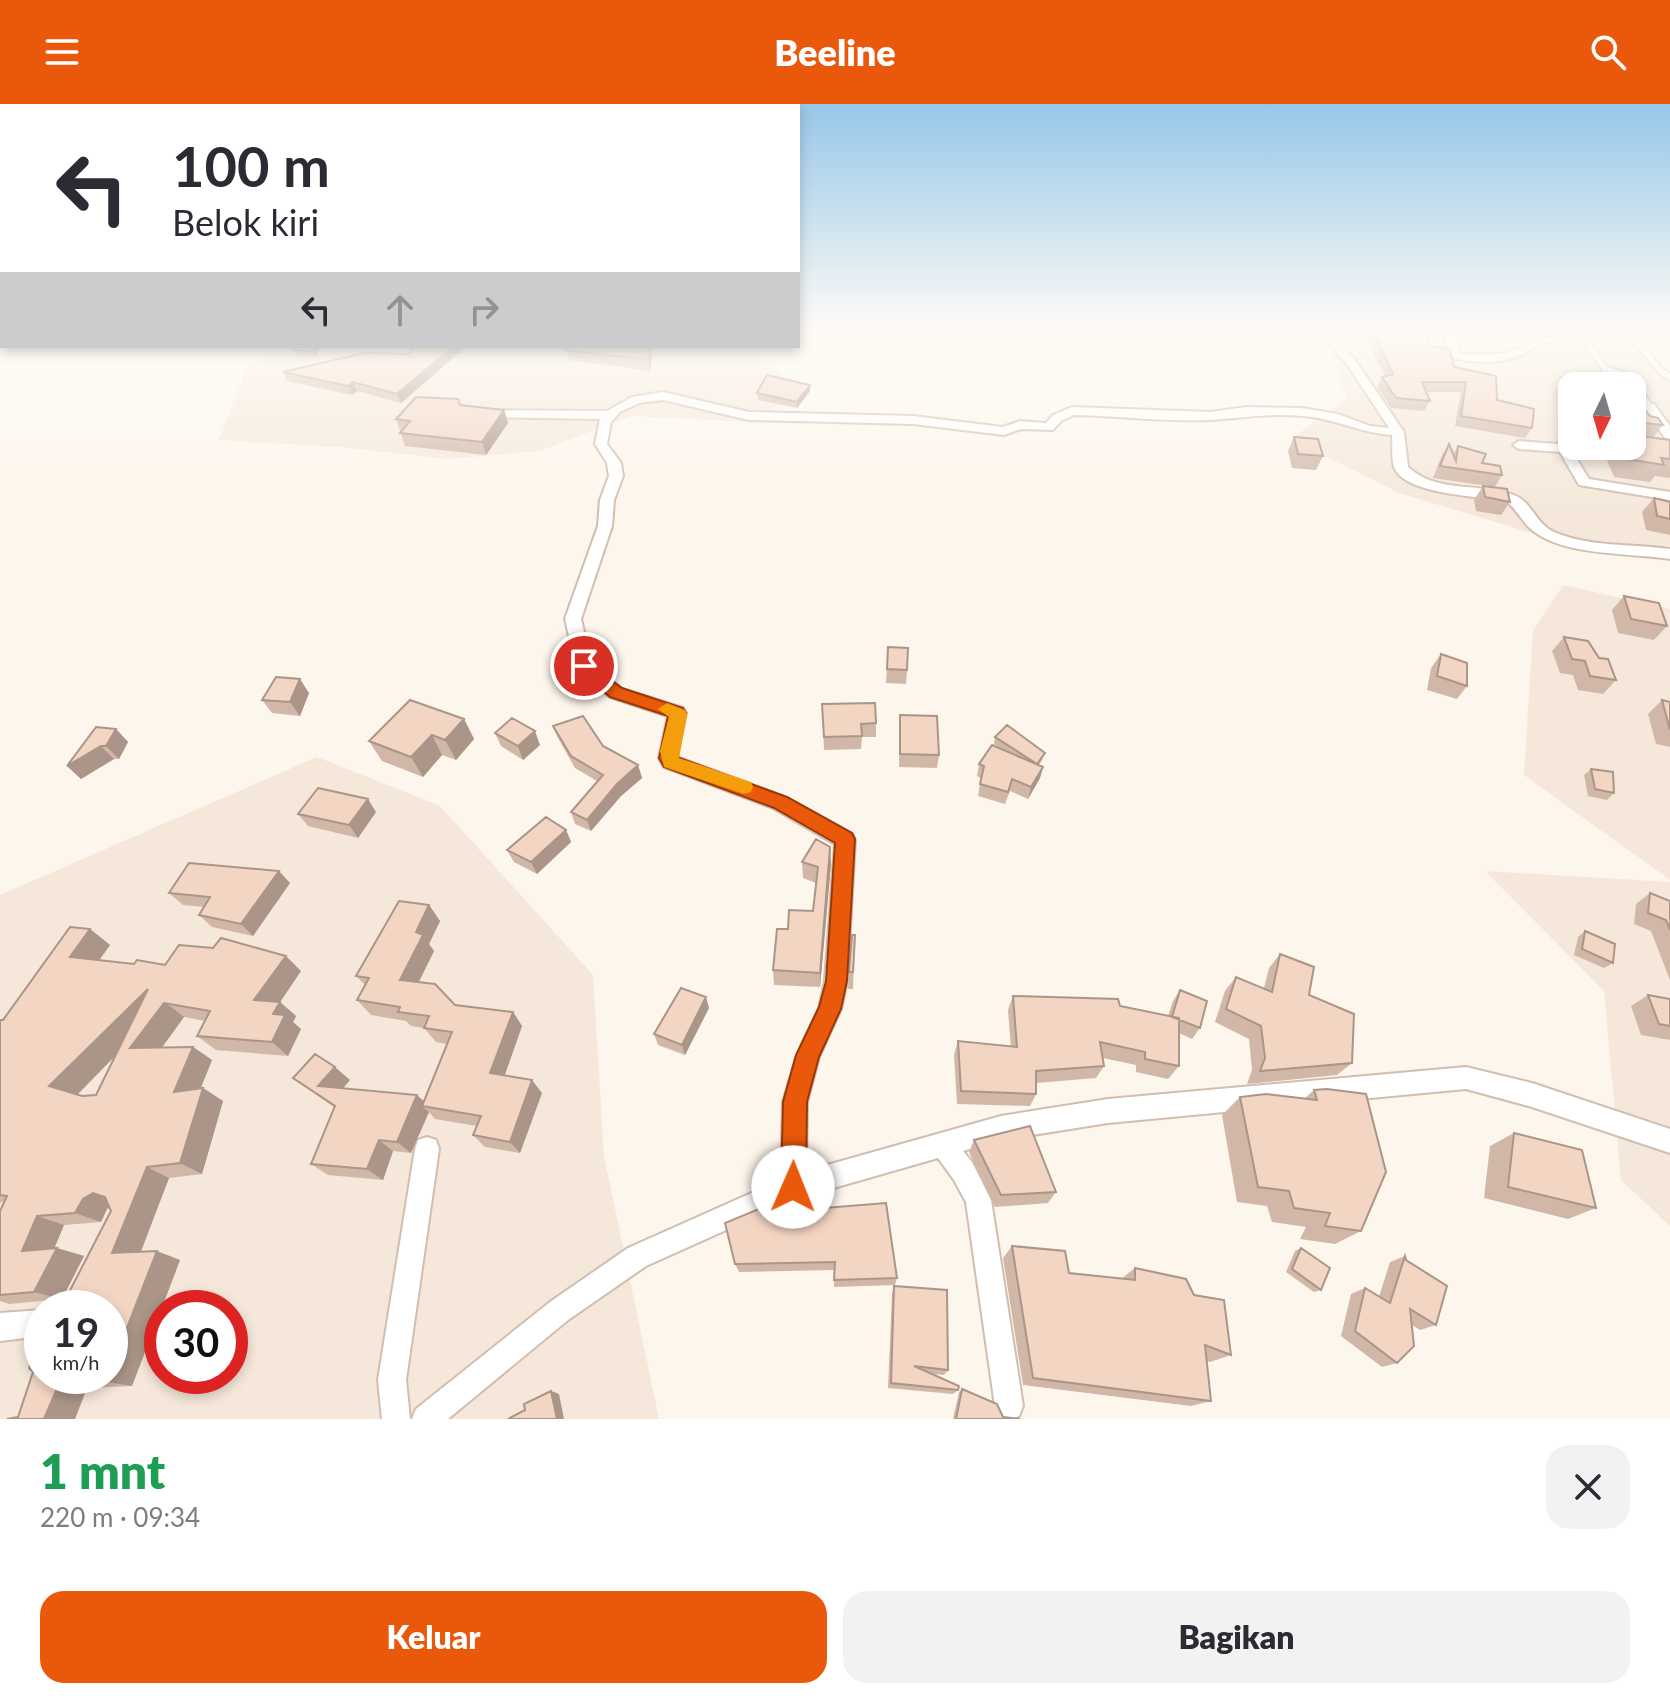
<!DOCTYPE html>
<html lang="id">
<meta charset="utf-8">
<style>
:root{--surface:#fff;--page:#f2f2f3;--text:#2b2b33;--muted:#7c7c81;--accent:#ea580c}
body{margin:0;font-family:Lato,sans-serif;background:var(--page);color:var(--text);height:100vh;display:flex;flex-direction:column;font-size:30px;white-space:nowrap}
*{box-sizing:border-box;margin:0}
p{font-size:26px;color:var(--muted)}
.icon{flex:none;width:44px;height:44px;fill:none;stroke:currentColor;stroke-width:2;stroke-linecap:round;stroke-linejoin:round}
.map{position:relative;height:1315px;overflow:hidden}
.sheet{display:flex;flex-direction:column;background:var(--surface);flex:1}
.sheet>*{flex:none}
.hud{position:absolute;left:0px;top:0px;width:800px;height:244px;box-shadow:0 4px 12px #0003;background:#fff;color:var(--text);overflow:hidden}
.needle{width:52px;rotate:185deg}
.buttons{position:absolute;left:1558px;top:268px;display:grid;gap:16px}
.buttons a{display:grid;place-items:center;width:88px;height:88px;border-radius:16px;background:var(--surface);box-shadow:0 4px 12px #0003;font-size:40px}
.speed{position:absolute;left:24px;top:1186px;display:flex;gap:16px;font-size:40px;font-weight:700;text-align:center}
.speed>*{display:grid;place-content:center;width:104px;height:104px;border-radius:50%;background:var(--surface);box-shadow:0 4px 12px #0003;line-height:1}
.speed small{font-size:20px;font-weight:400}
.speed .limit{border:12px solid #d22;background:#fff;color:#111}
.pin{position:absolute;display:grid;place-items:center;width:68px;height:68px;color:#fff;margin:-34px;border:4px solid #fff;border-radius:50%;box-shadow:0 2px 8px #0007}
.me{position:absolute;width:88px;margin:-44px;rotate:1deg;stroke-linejoin:round;filter:drop-shadow(0 0 6px #0008)}
.turn{display:flex;align-items:center;gap:28px;height:168px;padding:0 40px;font-size:36px}
.turn .icon{width:104px;height:104px;stroke-width:2.5}
.turn b{display:block;font-size:56px;line-height:68px}
.lanes{display:flex;align-items:center;height:76px;padding:0 40px;background:#0003;justify-content:center;gap:40px;direction:ltr}
.lanes .off{opacity:.35}
.round{display:grid;place-items:center;flex:none;width:84px;height:84px;border-radius:24px;background:var(--page)}
.headline{display:flex;align-items:center;justify-content:space-between;height:136px;padding:0 40px}
h1{font-size:48px;font-weight:800;line-height:60px;color:#1e9e55}
.cta{display:flex;gap:16px;margin-top:auto;padding:16px 40px}
.cta a{flex:1;height:92px;border-radius:24px;background:var(--accent);color:#fff;font-size:32px;font-weight:800;line-height:92px;text-align:center}
.cta a+a{background:var(--page);color:var(--text)}
header{display:flex;justify-content:space-between;align-items:center;height:104px;padding:0 40px;background:var(--accent);color:#fff;font-size:36px;font-weight:800}
.map>svg:first-child{display:block}
.residential{fill:#f5e8da;fill-rule:evenodd}
.lines{fill:none;stroke-linecap:round;stroke-linejoin:round}
.service-casing{stroke:#d1beb0;stroke-width:9}
.minor-casing{stroke:#d1beb0;stroke-width:4}
.service{stroke:#fff;stroke-width:6}
.minor{fill:#fff;fill-rule:evenodd}
.wall{fill:#d1b7a8;fill-rule:evenodd}
.shaded-wall{fill:#aa9588}
.building{fill:#f3d5c3;stroke:#aa9588;stroke-width:2;fill-rule:evenodd}
.route{fill:#ea580c;stroke:#983908;stroke-width:2}
.slow{fill:#f59e0b}
</style>
<header><svg class="icon" aria-label="menu" viewBox="0 0 24 24"><path d="M4 6h16M4 12h16M4 18h16"/></svg>Beeline<svg class="icon" aria-label="search" viewBox="0 0 24 24"><circle cx="10" cy="10" r="6"/><path d="M15 15l6 6"/></svg></header>
<div class="map">
<svg width="1670" height="1315" viewBox="0 0 1670 1315">
<rect width="100%" height="100%" fill="#fdf6ec"/>
<path class="residential" d="M1325,226H1635L1670,271V442L1555,436L1399,389L1291,335L1346,295ZM1572,282H1632V342H1572Z
M277,242H748L798,286L755,318L631,312L540,347L448,355L339,343L219,336L245,268Z
M1563,481L1670,505V776L1524,671L1533,527Z
M317,653L440,702L593,871L604,1052L659,1315H0V791ZM42,1204H110V1272H42ZM162,1204H230V1272H162Z
M1485,767L1670,778V1122L1621,1076L1604,887Z"/>
<g class="lines">
<g class="service-casing">
<path id="service" d="M1627,226L1661,267L1670,273
M1538,235L1587,238L1605,265L1627,272L1650,303"/>
</g>
<g class="minor-casing">
<path id="minor" d="M1316,226H1327L1355,256L1404,328L1408,363C1437,390 1479,378 1514,391C1531,397 1536,420 1554,428C1588,443 1633,440 1670,445V455C1632,449 1568,452 1536,429C1523,421 1518,406 1506,397C1481,392 1404,391 1394,363C1391,354 1393,341 1392,331C1360,329 1334,314 1302,312C1271,309 1241,314 1210,316C1165,318 1119,312 1074,311L1061,317L1053,326L1021,325L1004,331L913,320L749,316L663,296L639,299L620,308L611,318L607,340L621,359L623,372L614,396L612,422L581,515L592,561L622,585L683,604L686,609L677,653L787,694L852,730L855,736L847,877L841,905L819,953L807,998L806,1067L1001,1012L1108,995L1466,963L1532,979L1670,1025V1049L1532,1003L1466,985L1108,1019L1001,1036L963,1047L972,1058L991,1096L1023,1302L1019,1312L1012,1315L999,1312L995,1302L966,1098L954,1076L938,1054L795,1095L646,1162L568,1216L448,1315H412L416,1305L550,1198L628,1144L781,1076L783,998L797,951L819,904L825,877L835,740L773,704L664,663L659,654L668,612L610,593L584,574L576,562L565,515L598,422L600,396L609,372L607,359L595,340L600,315L484,313L480,312V306L607,307L632,293L663,288L749,308L913,312L1003,323L1020,317L1046,319L1053,311L1072,303L1210,308L1247,303L1302,304L1338,310L1370,322L1389,324L1347,260Z
M1442,226H1454L1459,249C1487,252 1509,253 1532,235L1525,226H1536L1544,235C1513,268 1466,258 1427,249L1425,247L1431,244L1447,246Z
M1646,300H1654L1670,322V335L1665,334L1644,303Z
M1569,332L1572,333L1570,344L1589,375L1670,388V396L1579,381L1560,348L1519,345L1513,341L1519,337L1558,340L1560,335Z
M427,1033L436,1036L439,1045L406,1276L410,1315H382L378,1276L415,1045L418,1036Z
M42,1206V1232L0,1237V1209Z"/>
</g>
<use href="#service" class="service"/>
<use href="#minor" class="minor"/>
</g>
<path class="wall" d="M1351,226H1424L1430,241L1454,263L1532,324L1525,334L1455,322L1461,288H1426L1430,297L1424,307L1391,304L1377,283L1382,273L1385,272L1365,232L1354,231Z
M294,242H320L316,253L296,252L293,246Z
M414,242H461L462,246L401,299L357,287L352,291L287,277L283,268L408,250Z
M651,243L652,253L650,267L569,256L567,246Z
M810,281V287L797,304L758,296L757,289Z
M1632,293L1650,312L1663,321L1653,334L1670,336V373L1669,374L1655,372L1650,378L1614,373L1601,342H1621Z
M460,301L504,306L508,319L486,351L405,342L396,315Z
M1294,333L1323,352L1316,366L1292,364L1288,347Z
M1449,340L1453,350L1458,342L1482,359L1502,371L1495,383L1433,374L1442,351Z
M1483,382L1510,398L1501,411L1476,407L1474,396Z
M1654,394L1670,398V431L1646,426L1642,408Z
M1624,492L1667,522L1654,536L1618,529L1612,506Z
M1564,533L1599,554L1616,576L1603,590L1578,586L1573,571L1560,569L1552,547Z
M888,543L907,566L906,580L886,579Z
M1441,550L1467,582L1457,595L1427,586L1431,564Z
M309,589L300,612L272,609L262,596Z
M1662,596L1670,598V643L1656,640L1648,610Z
M822,600L876,619V633H862L861,645L824,646Z
M900,611L939,651L937,664L899,663Z
M464,615L474,635L456,656L442,651L423,673L382,657L369,637Z
M553,622L603,642L638,661L642,674L621,692L591,727L575,720L571,708L597,677L575,664L558,634Z
M116,625L128,638L119,655H114L81,675L67,662Z
M495,629L540,641L523,656L501,642Z
M995,633L1043,655L1039,661L1043,663L1040,674L1028,695L1010,687L1005,700L978,692L981,674L977,672L979,660L1002,645L994,640Z
M1591,665L1614,689L1607,696L1588,692L1584,671Z
M376,708L358,734L308,722L298,710Z
M566,726L571,738L537,770L514,758L507,746Z
M802,758L831,760L820,883L774,881L773,866L788,825L813,807L816,779L803,774Z
M290,779L253,832L212,823L199,811L204,803L183,801L169,789Z
M1650,789L1670,797V876L1651,827L1634,820L1636,800Z
M429,801L440,817L429,840L434,847L419,878L455,901L513,908L522,922L504,972L542,989L520,1049L485,1043L473,1031L477,1022L435,1015L429,1008L411,1049L393,1047L383,1076L328,1071L311,1060L335,1004L293,974L350,976L343,984L417,991L424,997L447,940L436,938L424,924L411,922L406,917L371,911L357,896L365,881L356,872Z
M90,825L110,841L99,856L134,860L301,867L280,898L296,912L293,918L301,925L288,952L216,946L197,932L205,917L184,913L162,944L193,943L212,956L200,985L203,984L223,997L202,1070L169,1074L141,1148L180,1156L132,1282L87,1284L18,1313L64,1198L111,1107L109,1104L107,1105L101,1118L64,1121L54,1144L84,1152L62,1195L9,1200L0,1197V1107L4,1098H1L0,1100V916H3ZM115,952L96,991L82,992L78,990Z
M1585,827L1613,859L1604,864L1574,851L1578,833Z
M855,831L853,885H848L849,868Z
M1280,850L1309,891L1352,959L1337,971L1247,980L1252,966L1249,935L1215,918L1225,887L1236,873L1264,884L1269,864Z
M1180,886L1200,924L1192,935L1179,929V962L1168,975L1136,968V961L1103,954L1104,962L1096,974L1036,979V990L1030,1002L957,1000L954,951L958,937L1011,943L1008,906L1013,892L1120,902L1168,912L1173,897Z
M1648,891L1670,895V936L1641,931L1631,902Z
M709,904L685,951L658,941L654,930Z
M1314,986L1361,1127L1335,1140L1300,1135L1306,1123L1272,1118L1267,1102L1237,1098L1222,1011L1240,993L1304,995Z
M1514,1029L1596,1104L1568,1115L1484,1094L1490,1042Z
M974,1036L1056,1088L1048,1099L995,1103L969,1048Z
M812,1105L897,1174L895,1181L834,1183V1166L739,1168L735,1160Z
M1012,1142L1069,1169L1122,1174L1135,1164L1194,1191L1231,1251L1210,1258L1207,1257L1211,1297L1191,1302L1023,1281L1003,1154Z
M1301,1144L1321,1186L1314,1188L1286,1168L1295,1147Z
M1405,1152L1436,1221L1420,1226L1412,1221L1397,1259L1382,1263L1341,1232L1351,1190L1365,1184L1379,1193L1390,1158Z
M894,1182L948,1266L944,1271L931,1270L958,1286L953,1290L888,1284L892,1190Z
M962,1285L1003,1313L1020,1315H953L959,1288Z"/>
<path class="shaded-wall" d="M315,242H320L316,253L313,247Z
M454,242H461L462,246L401,299L397,290Z
M651,243L652,253L650,267L648,256Z
M353,278L357,287L352,291L348,282Z
M810,281V287L797,304V298Z
M504,306L508,319L486,351L482,338Z
M1645,319L1632,336V324Z
M300,575L309,589L300,612L290,598Z
M464,615L474,635L456,656L445,636Z
M116,625L128,638L119,655L106,642Z
M535,627L540,641L523,656L518,642Z
M432,631L442,651L423,673L411,653Z
M101,642L114,655L81,675L67,662Z
M638,661L642,674L621,692L591,727L587,716L617,680Z
M1043,663L1040,674L1028,695L1031,683Z
M368,695L376,708L358,734L349,721Z
M566,726L571,738L537,770L531,758Z
M830,743L831,760L820,883V869Z
M279,767L290,779L253,832L241,820Z
M429,801L440,817L429,840L434,847L412,891L400,876L416,828Z
M90,825L110,841L91,868L70,853Z
M286,852L301,867L280,898L296,912L293,918L301,925L288,952L272,938L254,896Z
M148,885L184,913L151,958L130,944L154,912L73,995L49,982Z
M706,893L709,904L685,951L682,941Z
M513,908L522,922L501,982L490,969Z
M193,943L212,956L194,1001L174,988Z
M335,963L350,976L334,995L318,982Z
M532,976L542,989L520,1049L510,1038Z
M203,984L223,997L202,1070L180,1059Z
M417,991L430,1004L422,1002L429,1008L411,1049L397,1038Z
M379,1036L393,1047L383,1076L367,1065Z
M147,1063L169,1074L137,1157L112,1149Z
M93,1089L118,1099L107,1105L101,1118L75,1109L83,1095Z
M37,1112L64,1121L50,1155L22,1147Z
M57,1144L84,1152L62,1195L34,1188Z
M157,1147L180,1156L132,1282L106,1278L108,1272H110V1267Z
M59,1280L87,1284L75,1315H44Z
M551,1287L559,1290L564,1315H557Z"/>
<path class="building" d="M1372,226H1424L1430,241L1450,246L1454,263L1496,272L1497,296L1534,305L1532,324L1461,312L1466,278H1422L1430,297L1396,294L1382,273L1393,270Z
M294,242H315L313,247L293,246Z
M414,242H454L397,290L353,278L348,282L283,268L364,249L408,250Z
M570,242H646L651,243L648,256L567,246Z
M767,271L810,281L797,298L757,289Z
M416,293L458,295L460,301L504,306L482,338L400,329L410,317L396,315Z
M1632,293L1635,294L1650,312L1658,314L1663,321L1645,319L1632,323L1633,327L1641,332L1670,336V355L1661,354L1664,361L1627,355L1621,342H1632Z
M1294,333L1318,335L1323,352L1298,350Z
M1449,340L1456,357L1458,342L1486,350L1482,359L1500,362L1502,371L1440,362Z
M1483,382L1507,385L1510,398L1485,393Z
M1654,394L1670,398V415L1657,412Z
M1624,492L1659,499L1667,522L1631,515Z
M1564,533L1588,537L1599,554L1608,555L1616,576L1590,572L1585,557L1572,555Z
M888,543L908,544L907,566L887,565Z
M1441,550L1467,559V582L1437,572Z
M276,573L300,575L290,598L262,596Z
M410,596L464,615L445,636L432,631L411,653L369,637Z
M1662,596L1670,598V626Z
M875,599L876,619L861,620L862,632L824,633L822,600Z
M900,611L937,612L939,651L900,650Z
M583,612L603,642L638,661L617,680L587,716L571,708L603,671L571,652L553,622Z
M512,614L535,627L518,642L495,629Z
M1007,621L1045,649L1037,660L995,633Z
M96,623L116,625L106,642H101L67,662Z
M992,641L1043,663L1031,683L1012,675L1008,688L980,680L984,662L979,660Z
M1591,665L1613,668L1614,689L1595,685Z
M318,684L368,695L349,721L298,710Z
M546,713L566,726L531,758L507,746Z
M816,735L830,743L820,869L773,866L777,825H788L789,806L813,807L818,763L802,758Z
M189,759L279,767L241,820L199,811L210,793L169,789Z
M1650,789L1670,797V826L1666,816L1648,809Z
M399,797L429,801L416,828L423,831L400,876L435,880L455,901L513,908L490,969L532,976L510,1038L473,1031L481,1012L422,1002L452,928L424,924L429,912L398,908L400,903L357,896L369,874L356,872Z
M70,823L90,825L70,853L134,860L137,856L165,861L179,841L213,844L221,834L286,852L254,896L280,898L273,910L285,911L272,938L197,932L210,907L164,899L130,944L193,943L174,988L203,984L180,1059L147,1063L112,1149L157,1147L110,1267V1204H56L57,1200L64,1198L111,1107L105,1093L93,1089L83,1095L75,1109L37,1112L22,1147L57,1144L34,1188L0,1191V1107L7,1092L0,1091V916H3ZM148,885L96,991L82,992L49,982Z
M1585,827L1615,840L1613,859L1582,845Z
M852,831H855L853,868H849Z
M1280,850L1314,863L1309,891L1354,910L1352,959L1260,967L1265,954L1261,922L1226,905L1236,873L1272,888Z
M681,884L706,893L682,941L654,930Z
M1180,886L1207,897L1200,924L1172,913Z
M1648,891L1670,895V922L1659,920Z
M1013,892L1118,895L1120,902L1179,914V962L1145,955V948L1100,938L1104,962L1036,967V990L961,987L958,937L1017,943Z
M315,950L335,963L318,982L417,991L397,1038L379,1036L367,1065L311,1060L335,1002L293,974Z
M1327,985L1366,990L1386,1068L1361,1127L1325,1122L1330,1109L1294,1104L1289,1087L1258,1083L1240,993L1266,990L1317,996L1314,986Z
M1030,1022L1056,1088L1001,1091L974,1036Z
M1514,1029L1582,1046L1596,1104L1508,1083Z
M807,1085L812,1105L886,1099L897,1174L834,1176L835,1158L735,1160L725,1119Z
M1012,1142L1065,1147L1069,1169L1135,1176V1164L1186,1175L1194,1191L1224,1196L1231,1251L1205,1241L1211,1297L1033,1274Z
M1301,1144L1330,1164L1321,1186L1292,1165Z
M1405,1152L1406,1156L1447,1182L1436,1221L1410,1205L1414,1242L1397,1259L1355,1227L1365,1184L1390,1199Z
M894,1182L947,1186L948,1266L914,1262L959,1282L958,1286L891,1279Z
M42,1236V1272H108L106,1278L59,1280L44,1315H7L18,1313L33,1268L29,1264Z
M962,1285L997,1300L1003,1313L1020,1315H956Z
M551,1287L557,1315H508L525,1306L524,1300Z"/>
<linearGradient id="sky" x2="0" y2="1"><stop stop-color="#97c7e8"/><stop offset="0.55" stop-color="#fefbf6"/><stop offset="1" stop-color="#fefbf6" stop-opacity="0"/></linearGradient>
<rect width="1670" height="410" fill="url(#sky)"/>
<path class="route" d="M584,556L622,584L683,604L686,609L677,653L787,693L852,729L855,735L847,877L841,905L819,953L807,998L806,1083L802,1092L793,1096L784,1092L781,1083L783,998L796,951L819,903L826,877L835,739L774,704L664,663L659,654L668,612L610,593L578,566L575,562Z"/>
<path class="slow" d="M667,599L685,606L687,610L679,654L751,678L753,683L751,688L744,690L664,663L660,647L669,613L658,605Z"/>
</svg>
<div class="buttons">
<a><svg class="needle" viewBox="-14 -14 28 28"><path d="M0-13l5 13h-10z" fill="#e53935"/><path d="M0 13l5-13h-10z" fill="#7c7c81"/></svg></a>
</div>
<div class="speed"><div>19<small>km/h</small></div><div class="limit">30</div></div>
<div class="pin" style="left:584px;top:562px;background:#d93025"><svg class="icon" aria-label="arrive" viewBox="0 0 24 24"><path d="M6 21V4h12l-3 4 3 4H6"/></svg></div>
<svg class="me" style="left:793px;top:1083px" viewBox="-20 -20 40 40"><circle r="19" fill="#fff"/><path d="M0-13L10 11 0 6-10 11z" fill="#ea580c"/></svg>
<div class="hud">
<div class="turn"><svg class="icon" aria-label="left" viewBox="0 0 24 24"><path d="M17 20v-9H6M10 6l-5 5 5 5"/></svg><div><b>100 m</b>Belok kiri</div></div>
<div class="lanes"><svg class="icon" aria-label="left" viewBox="0 0 24 24"><path d="M17 20v-9H6M10 6l-5 5 5 5"/></svg><svg class="icon off" aria-label="ahead" viewBox="0 0 24 24"><path d="M12 20V5M6 11l6-6 6 6"/></svg><svg class="icon off" aria-label="right" viewBox="0 0 24 24"><path d="M7 20v-9h11M14 6l5 5-5 5"/></svg></div>
</div>
</div>
<section class="sheet">
<div class="headline"><div><h1>1 mnt</h1><p>220 m · 09:34</p></div><a class="round"><svg class="icon" aria-label="close" viewBox="0 0 24 24"><path d="M6 6l12 12M18 6L6 18"/></svg></a></div>
<div class="cta"><a>Keluar</a><a>Bagikan</a></div>
</section>
